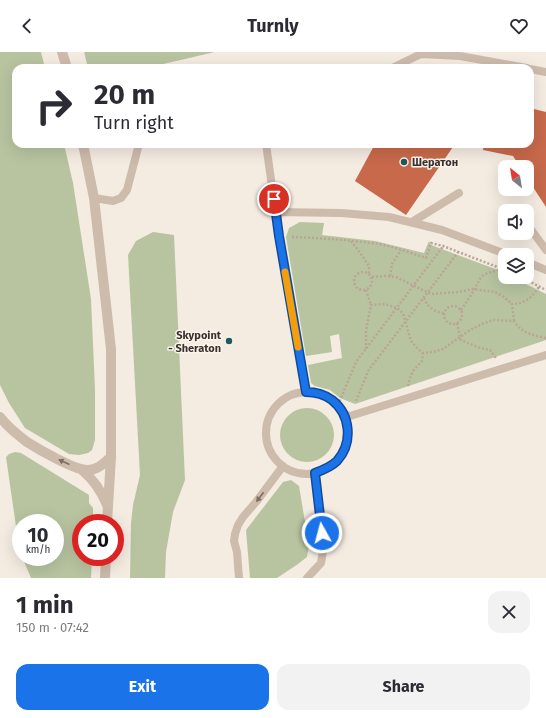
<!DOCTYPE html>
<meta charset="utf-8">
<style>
:root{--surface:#fff;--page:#f2f2f3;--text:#2b2b33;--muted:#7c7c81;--accent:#1a73e8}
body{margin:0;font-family:"Fira Sans",sans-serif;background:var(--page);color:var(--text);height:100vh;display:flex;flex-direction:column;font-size:15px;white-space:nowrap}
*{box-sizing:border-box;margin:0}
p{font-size:13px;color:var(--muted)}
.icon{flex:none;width:22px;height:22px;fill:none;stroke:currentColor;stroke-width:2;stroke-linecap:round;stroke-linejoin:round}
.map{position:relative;height:526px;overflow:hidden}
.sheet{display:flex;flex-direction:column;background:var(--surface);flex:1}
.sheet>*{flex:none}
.hud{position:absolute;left:12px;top:12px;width:522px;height:84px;border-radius:12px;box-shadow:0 4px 16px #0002;background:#fff;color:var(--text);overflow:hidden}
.needle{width:26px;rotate:330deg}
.controls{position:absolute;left:498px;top:108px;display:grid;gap:8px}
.controls a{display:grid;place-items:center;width:36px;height:36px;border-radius:8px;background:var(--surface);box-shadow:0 4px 16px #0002;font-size:20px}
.speed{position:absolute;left:12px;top:462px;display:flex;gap:8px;font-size:20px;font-weight:700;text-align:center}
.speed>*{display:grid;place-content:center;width:52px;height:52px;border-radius:50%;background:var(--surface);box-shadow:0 4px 16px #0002;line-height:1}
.speed small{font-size:10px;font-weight:400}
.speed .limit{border:6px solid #d22;background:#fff;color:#111}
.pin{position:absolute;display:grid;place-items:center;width:34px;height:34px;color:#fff;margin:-17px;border:2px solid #fff;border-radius:50%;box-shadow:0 1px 4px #0007}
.me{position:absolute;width:44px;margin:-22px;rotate:353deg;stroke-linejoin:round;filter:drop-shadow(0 0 3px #0008)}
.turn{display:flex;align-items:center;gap:14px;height:84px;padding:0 16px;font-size:18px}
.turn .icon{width:52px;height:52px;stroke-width:2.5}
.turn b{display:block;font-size:28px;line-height:34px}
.round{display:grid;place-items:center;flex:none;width:42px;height:42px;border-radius:12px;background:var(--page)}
.overview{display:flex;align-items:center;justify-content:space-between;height:68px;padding:0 16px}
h1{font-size:24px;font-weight:700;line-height:30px}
.cta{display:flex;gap:8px;margin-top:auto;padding:8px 16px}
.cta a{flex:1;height:46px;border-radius:12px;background:var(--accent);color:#fff;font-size:16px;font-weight:700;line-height:46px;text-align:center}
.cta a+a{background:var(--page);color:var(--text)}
header{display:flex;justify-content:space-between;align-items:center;height:52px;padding:0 16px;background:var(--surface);font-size:18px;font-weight:700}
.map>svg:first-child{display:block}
.green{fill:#b8c4a0}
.building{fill:#c8694b}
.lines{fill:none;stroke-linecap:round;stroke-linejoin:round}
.path{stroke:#b9a596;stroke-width:2.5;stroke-dasharray:2 2;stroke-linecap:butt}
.lane{stroke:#cdbbac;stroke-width:8}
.street{stroke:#cdbbac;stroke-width:10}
.oneway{fill:#7d6f65}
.route-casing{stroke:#114b97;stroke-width:10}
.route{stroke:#1a73e8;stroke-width:7}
.slow{stroke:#f59e0b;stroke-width:7}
.poi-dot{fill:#1f5a5e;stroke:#fbf5ee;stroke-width:1.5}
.labels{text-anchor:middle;stroke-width:3;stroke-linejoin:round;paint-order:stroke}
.poi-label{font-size:11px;font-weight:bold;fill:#3b302b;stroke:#fbf5ee;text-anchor:start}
</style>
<header><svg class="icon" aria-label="back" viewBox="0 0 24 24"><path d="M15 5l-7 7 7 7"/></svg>Turnly<svg class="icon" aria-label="heart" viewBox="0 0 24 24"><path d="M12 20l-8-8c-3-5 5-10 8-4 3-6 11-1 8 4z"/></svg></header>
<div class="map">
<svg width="546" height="526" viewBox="0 0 546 526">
<rect width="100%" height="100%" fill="#f4ebe1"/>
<path class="green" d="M0,0H41L45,16H16V92H64L73,131L91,247L95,338V388L92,398L88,401L79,403L69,402L25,376L9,351L0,333Z
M84,0H215L146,16H88Z
M300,170L324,171L322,183L375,189L424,201L429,189L431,193L498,218L505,222V225H512L546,242V288L355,352L340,346L330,338L315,334L311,331L308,313L342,306L339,282L330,284L332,300L306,304L286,185L289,176Z
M153,180L174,183L185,428L173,460L166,500L165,526H130L131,471L133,453L140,423L128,203L136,189Z
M280 383a27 27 0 1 1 54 0a27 27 0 1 1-54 0Z
M15,400L21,401L89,443V451L93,456V471H81V505H92L91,526H31L22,505H55V471H21V501L19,495L6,405L9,402Z
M291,428L299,434L309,494L307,505L298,512L277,526H250L246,478L283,430Z"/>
<path class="building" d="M530,56L546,60V155L527,126V115H520L513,104L483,98L484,92H530Z
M375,92H455L406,163L355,129Z"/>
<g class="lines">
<path class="path" d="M292,185C321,186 350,188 379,192C395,195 411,201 426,206L431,191L443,194L505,218
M351,189L361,202L369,214V222
M354 229a9 9 0 1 1 18 0a9 9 0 1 1-18 0Z
M390,224L392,212L401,198
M372,225L385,224L396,225L431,242L458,240L473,237L495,240L504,245L512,252
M521,225L546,238
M366,238L371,253
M424,246C427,255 436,261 444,261
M444 263a9 9 0 1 1 18 0a9 9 0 1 1-18 0Z
M461,258L471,243L481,225L485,222L502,217
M514,269L512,252C525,252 532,245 539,235
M457,271L461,288L480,296L490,298L496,306
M366,297V279L371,253L385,252L397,256L403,261L411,289L417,296L423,301L433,300L443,297L470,278L482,272L493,268L514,269C522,281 532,283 546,286
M408,334L410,326L413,319L422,309L423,301
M356,349L368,319L459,199
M338,353L356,310L444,193"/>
<path class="lane" d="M392,16L421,2L460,4L527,16
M530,17L546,20
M266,92L279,184L306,340
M94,146L113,149L121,146L127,138L139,92
M276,160L341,161L389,165L442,178L508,203
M412,170L459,141
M527,172L546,198
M527,210L546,218
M266 381a41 41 0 1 1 82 0a41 41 0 1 1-82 0Z
M344,363L350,364L546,303
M239,526L237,500L234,489L235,482L238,473L243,465L256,450L283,414
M307,526L321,511L323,499L322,481L315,421"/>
<path class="street" d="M62,0L67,16
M83,92L94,146L111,297V405L107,471
M0,365C6,373 19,384 27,390C38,397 76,419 88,418C98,418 104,411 111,405
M82,418C94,428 101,438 107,453
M105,526L106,505"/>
</g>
<defs><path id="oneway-solid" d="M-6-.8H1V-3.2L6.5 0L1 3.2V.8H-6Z"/></defs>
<g class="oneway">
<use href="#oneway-solid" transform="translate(64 410) rotate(-155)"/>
<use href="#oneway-solid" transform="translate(260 445) rotate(127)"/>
</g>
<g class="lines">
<g class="route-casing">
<path id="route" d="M274,147L279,184L306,340C315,340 324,342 332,348C351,363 353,391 337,409C331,415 323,418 315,421L322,481"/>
</g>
<use href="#route" class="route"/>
<path class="slow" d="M285,220L298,295"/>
</g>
<g class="poi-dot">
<circle cx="404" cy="110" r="4"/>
<circle cx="229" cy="289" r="4"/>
</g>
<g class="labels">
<g class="poi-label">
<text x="412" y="114">Шератон</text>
<text x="221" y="287" text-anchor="end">Skypoint<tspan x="221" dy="13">- Sheraton</tspan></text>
</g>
</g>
</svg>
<div class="controls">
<a><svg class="needle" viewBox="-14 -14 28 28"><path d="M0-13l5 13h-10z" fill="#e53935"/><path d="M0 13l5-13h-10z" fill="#7c7c81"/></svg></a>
<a><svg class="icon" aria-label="sound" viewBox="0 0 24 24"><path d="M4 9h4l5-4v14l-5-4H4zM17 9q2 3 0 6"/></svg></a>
<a><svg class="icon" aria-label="layers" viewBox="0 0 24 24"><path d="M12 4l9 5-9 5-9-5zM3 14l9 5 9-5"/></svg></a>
</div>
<div class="speed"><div>10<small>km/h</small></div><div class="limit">20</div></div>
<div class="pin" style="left:274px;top:147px;background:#d93025"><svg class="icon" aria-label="arrive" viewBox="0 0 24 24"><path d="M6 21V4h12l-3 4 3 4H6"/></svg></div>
<svg class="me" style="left:322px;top:481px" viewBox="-20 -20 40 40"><circle r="17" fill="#1a73e8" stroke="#fff" stroke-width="3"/><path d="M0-11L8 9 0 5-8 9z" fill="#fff"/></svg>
<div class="hud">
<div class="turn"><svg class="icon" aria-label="right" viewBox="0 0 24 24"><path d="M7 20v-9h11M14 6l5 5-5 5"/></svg><div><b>20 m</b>Turn right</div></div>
</div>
</div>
<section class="sheet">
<div class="overview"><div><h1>1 min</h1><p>150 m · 07:42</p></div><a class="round"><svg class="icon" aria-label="close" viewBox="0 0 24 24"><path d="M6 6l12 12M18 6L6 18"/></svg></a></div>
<div class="cta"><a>Exit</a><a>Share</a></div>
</section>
